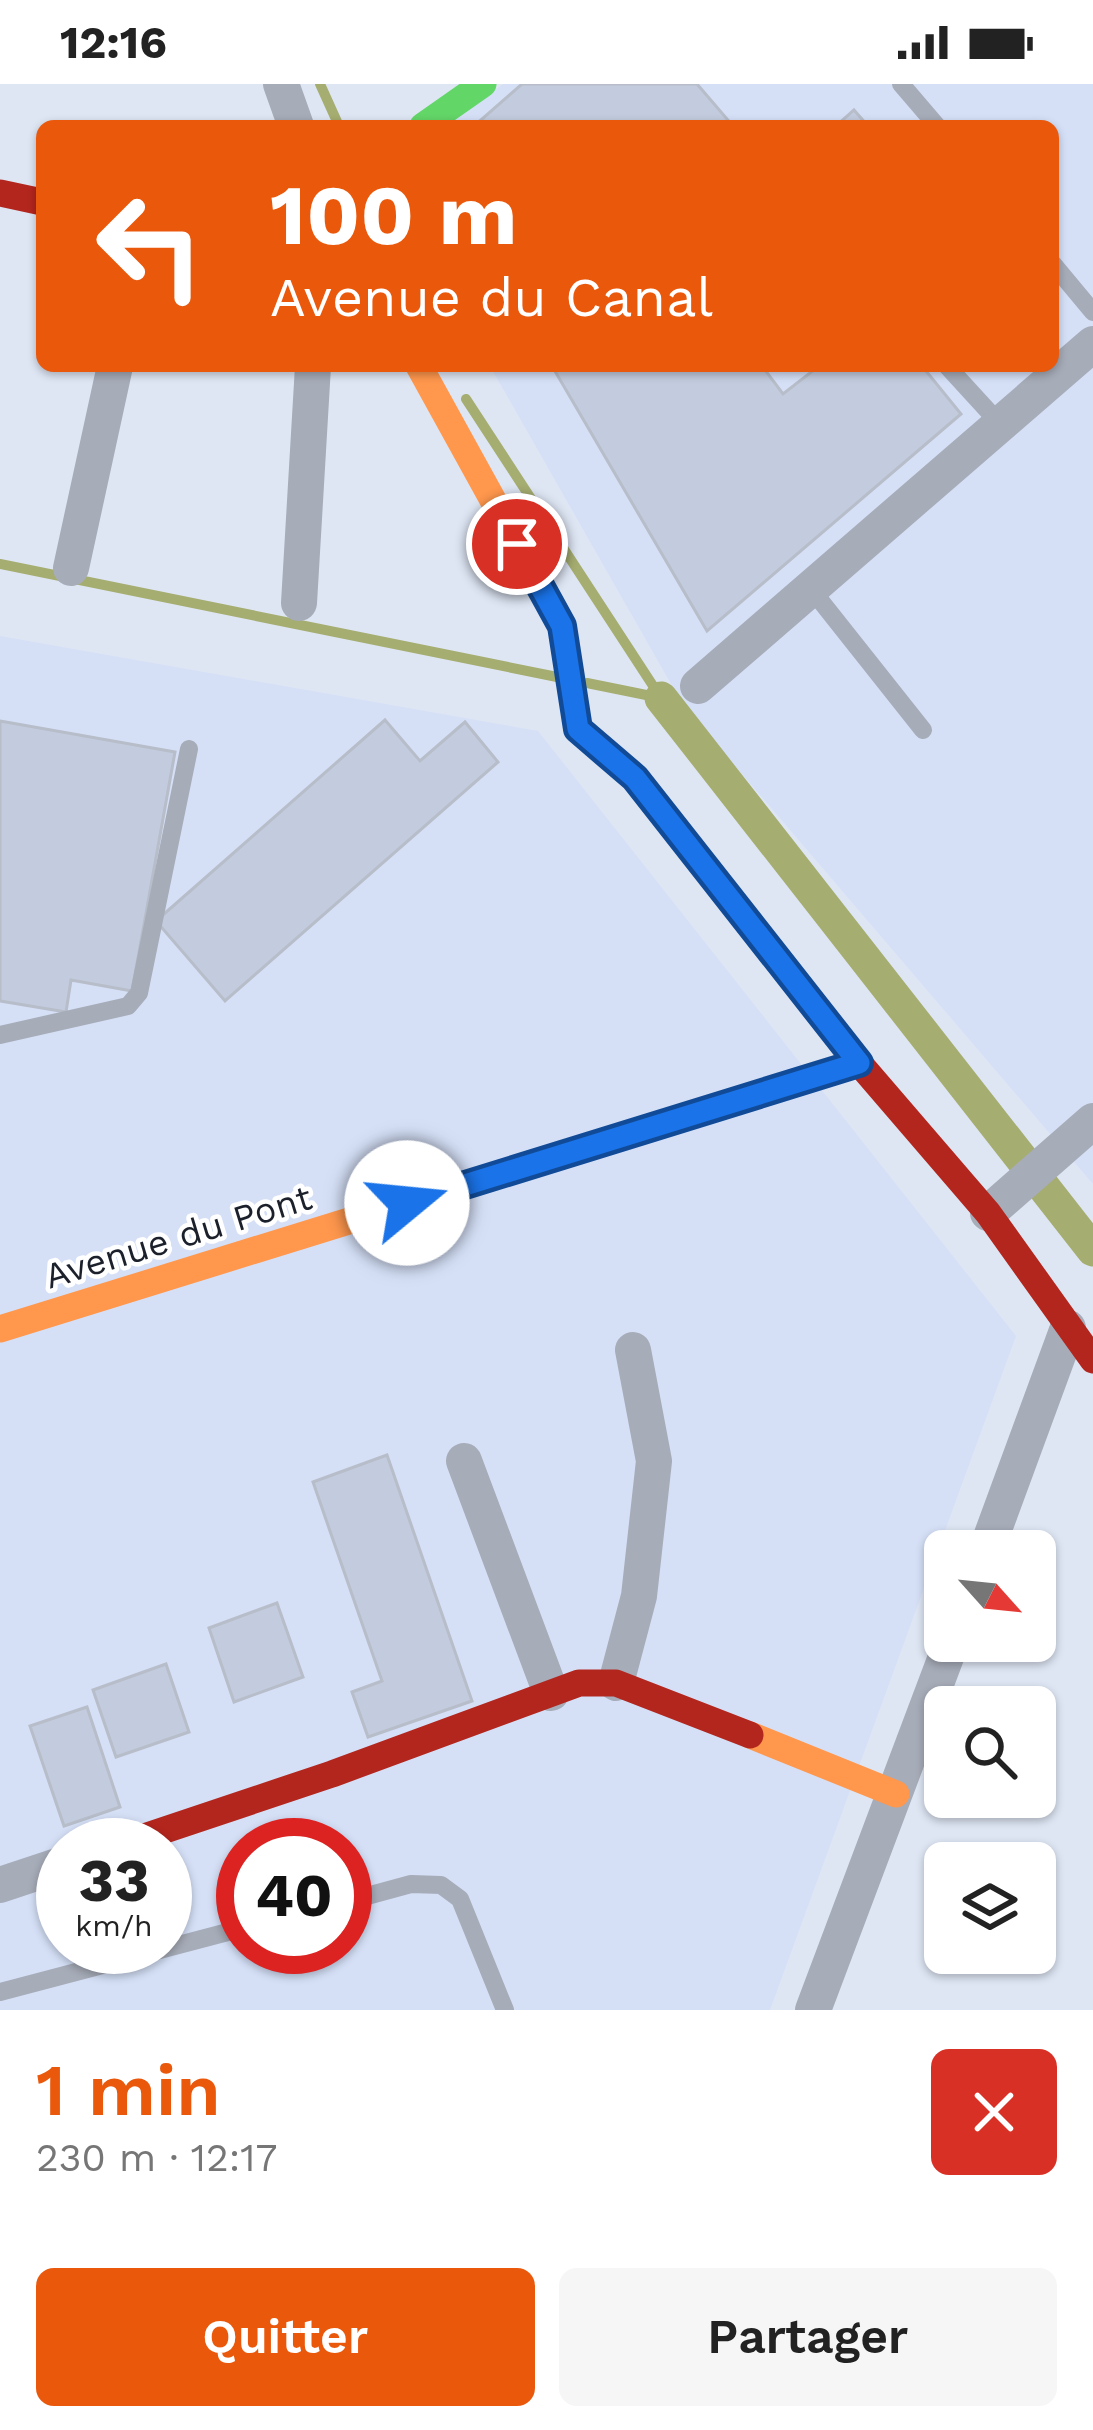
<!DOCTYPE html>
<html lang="fr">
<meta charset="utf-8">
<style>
:root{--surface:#fff;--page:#f6f6f6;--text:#222;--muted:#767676;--accent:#ea580c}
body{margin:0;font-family:"Work Sans",sans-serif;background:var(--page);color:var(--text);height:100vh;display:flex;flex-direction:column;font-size:45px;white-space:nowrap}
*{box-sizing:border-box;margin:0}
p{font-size:39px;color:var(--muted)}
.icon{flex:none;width:66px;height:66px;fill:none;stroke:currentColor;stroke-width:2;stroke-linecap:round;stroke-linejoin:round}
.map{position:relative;height:1926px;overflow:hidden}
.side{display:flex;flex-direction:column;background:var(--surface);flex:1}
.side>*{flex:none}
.hud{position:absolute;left:36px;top:36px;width:1023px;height:252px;border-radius:18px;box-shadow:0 3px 9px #0004;background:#ea580c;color:#fff;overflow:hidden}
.needle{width:78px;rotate:117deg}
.fabs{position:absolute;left:924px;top:1446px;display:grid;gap:24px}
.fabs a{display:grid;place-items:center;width:132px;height:132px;border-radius:18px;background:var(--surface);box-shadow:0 3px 9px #0004;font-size:60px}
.speed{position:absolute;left:36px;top:1734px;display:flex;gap:24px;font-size:60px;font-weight:700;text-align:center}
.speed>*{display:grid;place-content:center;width:156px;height:156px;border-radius:50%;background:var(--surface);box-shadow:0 3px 9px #0004;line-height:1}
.speed small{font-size:30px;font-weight:400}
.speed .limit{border:18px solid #d22;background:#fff;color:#111}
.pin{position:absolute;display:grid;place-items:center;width:102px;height:102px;color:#fff;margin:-51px;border:6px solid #fff;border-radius:50%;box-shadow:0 3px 12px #0007}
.me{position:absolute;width:132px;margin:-66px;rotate:73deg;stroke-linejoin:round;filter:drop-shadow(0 0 9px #0008)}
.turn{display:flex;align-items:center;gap:42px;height:252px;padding:0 36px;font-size:54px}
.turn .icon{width:156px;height:156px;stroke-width:2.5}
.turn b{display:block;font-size:84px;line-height:102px}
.round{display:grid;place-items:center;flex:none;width:126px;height:126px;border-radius:18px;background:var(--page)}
.head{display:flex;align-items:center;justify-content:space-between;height:204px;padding:0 36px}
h1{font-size:72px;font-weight:600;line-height:90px;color:var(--accent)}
.cta{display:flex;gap:24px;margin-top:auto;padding:24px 36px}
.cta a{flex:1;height:138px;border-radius:18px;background:var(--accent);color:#fff;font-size:48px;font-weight:600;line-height:138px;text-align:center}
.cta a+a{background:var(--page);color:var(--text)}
.status{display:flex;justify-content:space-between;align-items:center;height:84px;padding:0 60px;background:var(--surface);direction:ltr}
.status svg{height:33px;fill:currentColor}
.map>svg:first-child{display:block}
.built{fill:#d5e0f7;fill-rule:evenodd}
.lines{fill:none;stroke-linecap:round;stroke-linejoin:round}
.stream{stroke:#a6ad70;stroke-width:10}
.canal{stroke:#a6ad70;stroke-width:33}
.building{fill:#c3ccde;stroke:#b7bdc9;stroke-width:3}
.lane{stroke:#a6acb8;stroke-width:18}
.street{stroke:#a6acb8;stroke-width:36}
.fast{stroke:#63d668;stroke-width:27}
.slow{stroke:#ff974d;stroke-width:27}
.jam{stroke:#b3261e;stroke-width:27}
.route-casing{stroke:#114b97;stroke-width:30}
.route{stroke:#1a73e8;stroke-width:21}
.labels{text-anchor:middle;stroke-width:9;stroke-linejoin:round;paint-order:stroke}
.street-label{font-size:36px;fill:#1b202b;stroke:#fff}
</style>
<div class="status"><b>12:16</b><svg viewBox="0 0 49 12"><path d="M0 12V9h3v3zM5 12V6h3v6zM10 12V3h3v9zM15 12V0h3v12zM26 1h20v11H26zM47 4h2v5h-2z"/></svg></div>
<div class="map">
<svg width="1093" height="1926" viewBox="0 0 1093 1926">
<rect width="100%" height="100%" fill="#dee6f4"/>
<path class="built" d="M503,0H1093V1100L683,621L490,282H1053V42H448Z
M0,552L538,647L1016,1252L770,1926H0ZM63,1761H165V1863H63ZM243,1761H345V1863H243Z"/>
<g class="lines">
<path class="stream" d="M320,0L339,42
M466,315L661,614
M0,480L557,593
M587,599L661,614"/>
<path class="canal" d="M661,614L1093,1166"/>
</g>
<path class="building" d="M522,0H697L733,42H474Z
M854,26L868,42H836Z
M552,282H762L783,310L819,282H922L961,330L707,547Z
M385,636L420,677L465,638L498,678L225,917L156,837Z
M0,637L175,668L132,907L71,896L66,928L0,917Z
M387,1371L472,1617L368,1653L352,1608L382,1597L313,1398Z
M277,1519L303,1593L234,1618L209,1544Z
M166,1580L189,1648L116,1673L93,1606Z
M87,1623L120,1723L64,1742L30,1642Z"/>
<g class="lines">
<path class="lane" d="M901,0L937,42
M1053,180L1093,228
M947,282L1001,341
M812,506L923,646
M0,951L128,922L139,909L189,665
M345,1818L411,1800L441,1801L460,1815L505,1926
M0,1908L243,1844"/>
<path class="street" d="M281,0L296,42
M71,484L115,282
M299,519L313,282
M698,602L1093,260
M988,1129L1093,1037
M464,1377L551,1609
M986,1467L1068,1244
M616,1599L639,1512L654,1377L633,1266
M0,1801L63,1780
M813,1926L952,1557"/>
<path class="fast" d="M423,42L483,0"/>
<path class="slow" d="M419,282L562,541L578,645L635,695L674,744
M0,1245L859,979
M750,1651L896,1710"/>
<path class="jam" d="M0,109L42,118
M674,744L859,979L988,1129L1093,1276
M120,1761L332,1690L579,1599H616L750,1651"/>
</g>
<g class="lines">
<g class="route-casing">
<path id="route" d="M407,1119L859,979L635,694L578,645L562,542L517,460"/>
</g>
<use href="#route" class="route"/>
</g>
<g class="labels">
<g class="street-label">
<text transform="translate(178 1152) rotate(-17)" y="13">Avenue du Pont</text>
</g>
</g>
</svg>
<div class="fabs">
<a><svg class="needle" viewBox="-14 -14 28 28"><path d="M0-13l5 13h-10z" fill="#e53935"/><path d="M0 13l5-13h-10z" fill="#767676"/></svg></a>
<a><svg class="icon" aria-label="search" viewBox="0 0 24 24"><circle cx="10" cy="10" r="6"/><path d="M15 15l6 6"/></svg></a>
<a><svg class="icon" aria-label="layers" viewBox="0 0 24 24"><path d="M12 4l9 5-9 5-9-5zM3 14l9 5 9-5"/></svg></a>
</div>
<div class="speed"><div>33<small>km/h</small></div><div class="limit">40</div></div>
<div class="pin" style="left:517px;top:460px;background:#d93025"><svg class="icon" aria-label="arrive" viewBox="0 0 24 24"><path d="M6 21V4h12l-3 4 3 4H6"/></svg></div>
<svg class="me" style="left:407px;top:1119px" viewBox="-20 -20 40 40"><circle r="19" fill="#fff"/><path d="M0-13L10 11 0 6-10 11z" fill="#1a73e8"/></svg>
<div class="hud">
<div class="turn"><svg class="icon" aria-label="left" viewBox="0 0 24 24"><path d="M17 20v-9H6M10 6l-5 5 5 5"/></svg><div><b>100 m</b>Avenue du Canal</div></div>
</div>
</div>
<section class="side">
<div class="head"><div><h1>1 min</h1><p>230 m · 12:17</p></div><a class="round" style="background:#d93025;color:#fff"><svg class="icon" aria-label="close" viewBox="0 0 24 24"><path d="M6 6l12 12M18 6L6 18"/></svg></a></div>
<div class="cta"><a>Quitter</a><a>Partager</a></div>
</section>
